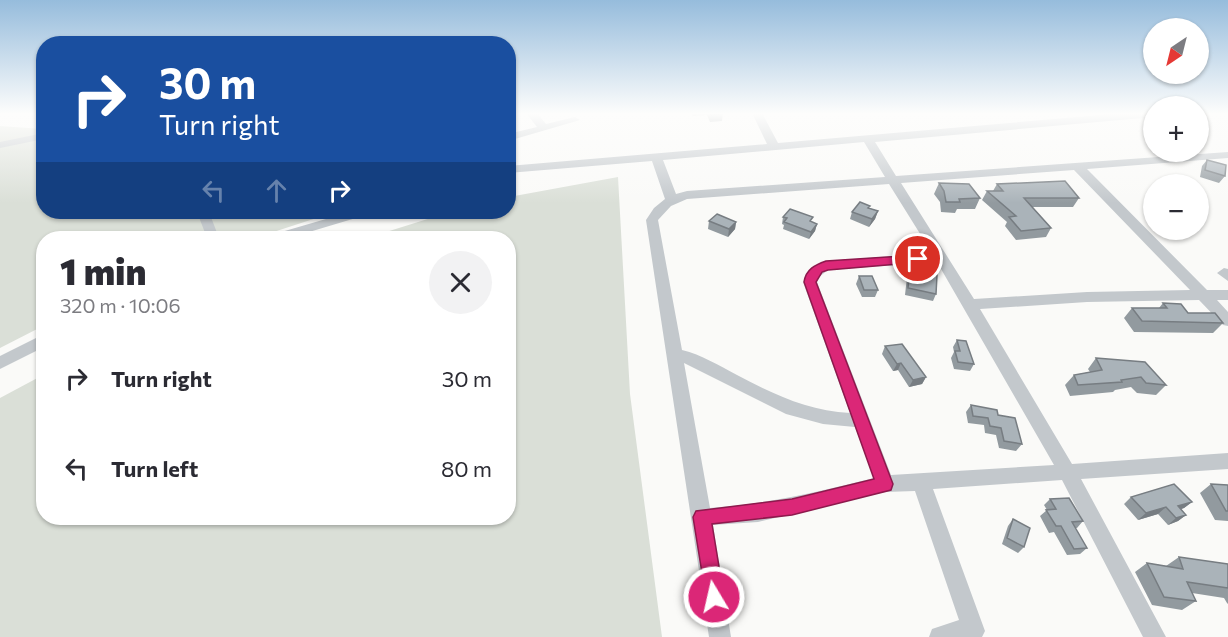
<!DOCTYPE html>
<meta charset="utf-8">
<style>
:root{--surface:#fff;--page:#f2f2f3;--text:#2b2b33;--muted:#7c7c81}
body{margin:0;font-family:Commissioner,sans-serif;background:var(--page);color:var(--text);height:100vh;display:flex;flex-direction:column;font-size:22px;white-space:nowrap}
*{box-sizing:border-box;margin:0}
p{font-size:20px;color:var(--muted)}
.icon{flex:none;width:33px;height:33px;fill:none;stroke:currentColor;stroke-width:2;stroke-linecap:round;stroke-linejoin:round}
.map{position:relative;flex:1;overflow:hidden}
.panel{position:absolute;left:36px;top:231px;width:480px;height:294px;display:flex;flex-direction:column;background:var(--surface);border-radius:24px;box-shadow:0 2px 4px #0004}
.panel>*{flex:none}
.hud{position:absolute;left:36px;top:36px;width:480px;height:183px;border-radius:24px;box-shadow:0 2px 4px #0004;background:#1a4fa0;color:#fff;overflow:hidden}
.needle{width:39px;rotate:215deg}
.tools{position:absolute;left:1143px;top:18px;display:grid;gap:12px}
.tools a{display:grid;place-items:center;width:66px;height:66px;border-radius:50%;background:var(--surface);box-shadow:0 2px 4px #0004;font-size:30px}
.pin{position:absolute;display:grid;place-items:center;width:51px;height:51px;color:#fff;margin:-26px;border:3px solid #fff;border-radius:50%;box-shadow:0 2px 6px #0007}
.me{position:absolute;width:66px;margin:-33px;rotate:351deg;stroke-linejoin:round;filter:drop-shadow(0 0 4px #0008)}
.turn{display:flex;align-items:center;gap:21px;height:126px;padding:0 24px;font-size:27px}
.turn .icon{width:78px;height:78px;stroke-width:2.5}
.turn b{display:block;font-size:42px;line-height:51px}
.lanes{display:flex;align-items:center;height:57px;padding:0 24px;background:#0003;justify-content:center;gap:30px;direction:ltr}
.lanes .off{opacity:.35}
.round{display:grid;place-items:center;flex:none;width:63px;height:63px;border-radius:32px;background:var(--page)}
.head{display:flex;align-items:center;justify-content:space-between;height:102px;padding:0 24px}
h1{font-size:36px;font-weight:800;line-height:45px}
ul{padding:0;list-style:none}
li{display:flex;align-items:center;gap:18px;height:90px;padding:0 24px}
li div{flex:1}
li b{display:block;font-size:22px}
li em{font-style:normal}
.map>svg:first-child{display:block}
.green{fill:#dadfd7}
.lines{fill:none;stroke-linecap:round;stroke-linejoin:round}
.minor{fill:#c3c8cc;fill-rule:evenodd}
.wall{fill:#929a9f}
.shaded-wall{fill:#777d82}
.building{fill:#aab3b9;stroke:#777d82;stroke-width:1.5}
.route{fill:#db2777;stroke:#8e194d;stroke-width:1.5}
</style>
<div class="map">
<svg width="1228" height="637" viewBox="0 0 1228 637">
<rect width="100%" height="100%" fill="#fafaf8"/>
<path class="green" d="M0,126L43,129L44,212H335L255,238H44L43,326L0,348Z
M618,177L630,394L662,637H0V398L43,375L44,518H508V238H367L450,212H508L509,197Z"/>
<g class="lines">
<path class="minor" d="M526,113H537L546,124L575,117L580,120L508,141V134L537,127Z
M752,113H762L778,143L1124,113H1154V117L875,142L896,176L1228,152V158L1087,169L1207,290H1228V300H1217L1228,312V326L1223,325L1199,300L1087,302L980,309L1072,464L1228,453V469L1081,479L1166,637H1143L1062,480L933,489L985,631L982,637H929L932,629L959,620L915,491L885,492L758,522L713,525L731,637H709L646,220L654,208L665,199L652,161L508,173V166L767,144ZM864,142L885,177L687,191L676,194L663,160ZM1074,170L1190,290L1087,292L974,299L901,183ZM889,184L932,253L827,261L811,268L803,282L850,413C808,411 773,394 737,375C718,365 702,355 682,350L658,220L671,206L687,199ZM937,262L1054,465L891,475L817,282L819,277L828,270ZM684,363L786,414L823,424L855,427L874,478C818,492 767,504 710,508Z
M44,133V139L0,148V142Z
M197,212H209L219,238H207Z
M350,212H368L366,215L289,238H269L271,235Z
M1224,268L1228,269V281L1217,273Z
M44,334V347L0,369V356Z"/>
</g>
<path class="wall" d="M691,113H723L722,121L710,122L707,115L693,116Z
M1207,160L1225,176L1219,183L1200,177L1202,166Z
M939,183L980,198L975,209H957L955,213L941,212L940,202L934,194Z
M997,184L1079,198L1073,207H1032L1051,228L1046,237L1016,240L1005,226L1007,222L982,200L987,191H993Z
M869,208L878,211L875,219L869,227L850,219L852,212Z
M783,217L812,222L817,224L815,231L809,239L783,229L784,225L782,224Z
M709,221L736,222L735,229L728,237L708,229Z
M910,269L936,294L933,301L905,295L907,277Z
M859,276L878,290L875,297H862L856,284Z
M1163,303L1188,313L1223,323L1213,333L1134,332L1124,318L1132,308H1159Z
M957,340L974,364L970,371L954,369L951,358L954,352L953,347Z
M885,346L926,377L922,384L909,387L898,370L893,371L882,354Z
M1096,358L1166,385L1156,395L1137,393L1131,387L1115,390L1113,392L1070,396L1065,385L1074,375L1090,372L1088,369Z
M971,405L998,415L1022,444L1016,451L999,448L996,435L985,433L984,425L968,423L966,412Z
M1211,484L1228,485V521L1215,520L1200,493Z
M1131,497L1192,502L1184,508L1181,509L1186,515L1178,521L1168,525L1158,514L1138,520L1124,504Z
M1050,499L1083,521L1077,528H1075L1087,548L1080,554L1067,555L1054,532L1049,533L1040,516L1047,510L1044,505Z
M1013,519L1024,547L1018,553L1002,544L1008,526Z
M1179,557L1228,564V604L1227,603L1224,598L1192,593L1196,601L1182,610L1152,605L1135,572L1147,563L1166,566Z"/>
<path class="shaded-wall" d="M878,211L875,219L869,227L872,219Z
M736,222L735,229L728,237L729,229Z
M817,224L815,231L809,239L811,232Z
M901,363L898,370L893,371L897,364Z
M926,377L922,384L909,387L913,380Z
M1192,502L1184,508L1170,513L1178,506Z
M1166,507L1158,514L1138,520L1146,513Z
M1186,515L1178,521L1168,525L1176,518Z"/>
<path class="building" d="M710,113H723V114L711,115Z
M1207,160L1226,165L1225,176L1205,170Z
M1065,181L1079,198H1024L1051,228L1021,231L1009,217L1016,216L987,191H1003L997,184Z
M939,183L969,184L980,198L959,199L960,202H946L944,191Z
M860,202L870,206L868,208L878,211L872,219L852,212Z
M790,209L813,217L810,221L817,224L811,232L784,222L787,218L783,217Z
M717,214L736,222L729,229L709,221Z
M910,269L937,275L936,294L908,288Z
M859,276H872L878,290H864Z
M1163,303L1181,304L1188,313H1215L1223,323L1142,321L1132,308H1167Z
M957,340L966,341L974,364L958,362L955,351H960Z
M902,344L926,377L913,380L901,363L897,364L885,346Z
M1096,358L1145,362L1166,385L1146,383L1141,377L1121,380L1122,382L1078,385L1074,375L1102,370Z
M971,405L997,410L998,415L1015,418L1022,444L1004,441L1001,428L990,426L988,418L973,416Z
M1174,484L1192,502L1178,506L1186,515L1176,518L1166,507L1146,513L1131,497Z
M1211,484L1228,485V511H1226Z
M1069,498L1083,521L1072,522L1087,548L1074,549L1061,526H1056L1046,510L1056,509L1050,499Z
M1013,519L1030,528L1024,547L1007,538Z
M1179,557L1228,564V588L1187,582L1196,601L1164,597L1147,563L1183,569Z"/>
<linearGradient id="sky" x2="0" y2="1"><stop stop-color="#96bcdc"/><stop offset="0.56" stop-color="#fdfdfc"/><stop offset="1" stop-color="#fdfdfc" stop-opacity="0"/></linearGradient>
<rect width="1228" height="203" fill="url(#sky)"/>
<path class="route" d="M918,255L924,259L922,262L828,270L822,272L816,282L893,484L891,490L792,515L712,524L724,597L721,604L714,607L707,604L693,517L696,511L792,499L874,479L804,282C806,269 815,265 826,261Z"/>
</svg>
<div class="tools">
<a><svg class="needle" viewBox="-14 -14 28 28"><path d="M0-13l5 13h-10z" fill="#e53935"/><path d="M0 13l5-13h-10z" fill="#7c7c81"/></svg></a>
<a>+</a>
<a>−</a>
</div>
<div class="pin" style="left:918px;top:259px;background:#d93025"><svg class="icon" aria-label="arrive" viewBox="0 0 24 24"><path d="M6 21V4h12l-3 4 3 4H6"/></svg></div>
<svg class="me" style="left:714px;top:597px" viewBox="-20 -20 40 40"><circle r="17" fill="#db2777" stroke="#fff" stroke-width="3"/><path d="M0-11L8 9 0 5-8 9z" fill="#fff"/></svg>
<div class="hud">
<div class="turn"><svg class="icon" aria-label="right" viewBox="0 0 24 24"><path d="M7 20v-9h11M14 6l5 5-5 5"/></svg><div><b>30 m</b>Turn right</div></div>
<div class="lanes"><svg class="icon off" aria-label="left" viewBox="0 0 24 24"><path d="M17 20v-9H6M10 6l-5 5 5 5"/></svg><svg class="icon off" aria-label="ahead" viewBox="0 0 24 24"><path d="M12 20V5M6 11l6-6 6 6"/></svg><svg class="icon" aria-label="right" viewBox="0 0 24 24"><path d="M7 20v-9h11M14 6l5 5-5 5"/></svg></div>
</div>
<section class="panel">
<div class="head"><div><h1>1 min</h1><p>320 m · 10:06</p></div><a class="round"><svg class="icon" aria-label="close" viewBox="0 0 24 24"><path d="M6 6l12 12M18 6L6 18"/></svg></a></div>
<ul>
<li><svg class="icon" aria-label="right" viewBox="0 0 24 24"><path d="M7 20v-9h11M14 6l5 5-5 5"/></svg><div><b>Turn right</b></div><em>30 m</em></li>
<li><svg class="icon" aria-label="left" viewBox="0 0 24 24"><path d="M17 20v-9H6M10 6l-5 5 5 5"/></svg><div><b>Turn left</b></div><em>80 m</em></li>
</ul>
</section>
</div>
